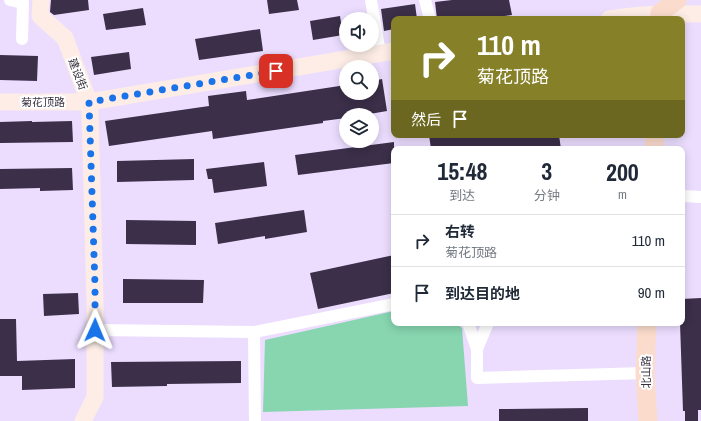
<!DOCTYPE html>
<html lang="zh">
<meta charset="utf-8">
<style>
:root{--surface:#fff;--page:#f6f6f7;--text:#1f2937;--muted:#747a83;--line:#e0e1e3}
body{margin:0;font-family:"Archivo Narrow","Noto Sans SC",sans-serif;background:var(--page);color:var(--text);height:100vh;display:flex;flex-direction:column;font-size:15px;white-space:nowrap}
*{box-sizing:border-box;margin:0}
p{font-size:13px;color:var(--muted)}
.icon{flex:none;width:22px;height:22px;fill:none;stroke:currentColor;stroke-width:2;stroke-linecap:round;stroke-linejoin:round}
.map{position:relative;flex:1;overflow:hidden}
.drawer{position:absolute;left:391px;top:146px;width:294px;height:180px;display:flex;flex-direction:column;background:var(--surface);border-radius:8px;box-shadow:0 2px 10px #0003}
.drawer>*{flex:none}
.banner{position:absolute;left:391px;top:16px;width:294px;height:122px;border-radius:8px;box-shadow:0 2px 10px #0003;background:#868129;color:#fff;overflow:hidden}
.controls{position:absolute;left:339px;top:12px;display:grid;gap:8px}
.controls a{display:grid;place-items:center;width:40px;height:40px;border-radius:50%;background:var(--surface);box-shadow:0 2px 10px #0003;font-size:20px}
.pin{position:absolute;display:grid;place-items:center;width:34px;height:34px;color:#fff;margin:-17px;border-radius:8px;box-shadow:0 2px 6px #0006}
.me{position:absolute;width:44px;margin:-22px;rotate:1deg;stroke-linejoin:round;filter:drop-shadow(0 0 3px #0008)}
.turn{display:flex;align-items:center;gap:14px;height:84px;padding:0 20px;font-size:18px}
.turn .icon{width:52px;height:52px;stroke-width:2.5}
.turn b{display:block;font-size:28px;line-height:34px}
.then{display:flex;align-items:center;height:38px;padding:0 20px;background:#0003;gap:8px;font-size:15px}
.eta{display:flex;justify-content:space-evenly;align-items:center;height:68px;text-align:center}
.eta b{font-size:24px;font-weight:700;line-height:28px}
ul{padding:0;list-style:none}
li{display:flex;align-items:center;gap:12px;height:52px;padding:0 20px;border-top:1px solid var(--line)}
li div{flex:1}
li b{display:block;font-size:15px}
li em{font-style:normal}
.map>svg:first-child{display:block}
.green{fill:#87d6b0}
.building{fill:#3b2f49}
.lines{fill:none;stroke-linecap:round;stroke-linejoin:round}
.street{stroke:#fff;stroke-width:12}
.secondary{stroke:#fdede6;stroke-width:17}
.primary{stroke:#fbdccc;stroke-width:19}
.route{stroke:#1a73e8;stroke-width:7;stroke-dasharray:0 12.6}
.labels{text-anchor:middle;stroke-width:4;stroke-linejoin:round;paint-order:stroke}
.street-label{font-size:11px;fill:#38323f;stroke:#fff}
</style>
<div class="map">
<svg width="701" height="421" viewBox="0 0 701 421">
<rect width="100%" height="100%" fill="#ecddff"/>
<path class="green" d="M394,311V323H455L462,328L468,406L263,412L265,340Z"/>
<path class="building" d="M51,0H88L89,10L54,15L50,12Z
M267,0H297L299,10L269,14Z
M452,0H509L512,15L483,19H437L435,2Z
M415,4L417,19H394V29L384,31L381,9Z
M143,8L146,25L106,30L103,14Z
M340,16L343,35L313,40L310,21Z
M260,29L263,51L199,60L195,39Z
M129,52L131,69L94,75L91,57Z
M0,55L38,56L37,81L0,80Z
M382,79L387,111L364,115H346V118L323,121V123L213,139L212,131L109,146L105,121L209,106L208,96L246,91L247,100L346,85V93H372V81Z
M32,121V122L72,121L73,142L0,143V122Z
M429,135H559L561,149H431Z
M394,142V163L298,175L295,155Z
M194,159V180L117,182V161Z
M264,162L267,186L214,193L212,179H208L206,169Z
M72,168L73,190L40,191V188L0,189V169Z
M304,210L307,232L265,239V236L218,244L215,223Z
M126,220L196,221V245L126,244Z
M394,255V293L318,309L310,273Z
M123,279L204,280L203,303H123Z
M78,293L79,314L44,316L43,294Z
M701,298V410H698V421H685V411H683L680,323H682V299Z
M0,319H16L17,361L75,359V388L22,390V376H0Z
M241,361V383L167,384V386L112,387L111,362Z
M588,408V421H499V409Z"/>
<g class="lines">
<path class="street" d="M10,0L23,3L22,39
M371,0L380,53
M425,0L430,19
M682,196L701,197
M468,323L477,349
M488,323L477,349V378L645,373
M95,330L254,332L394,304
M254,332L255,421"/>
<path class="secondary" d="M41,0L40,16L65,38L89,102L90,111L95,302V397L83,421
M609,19C640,14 670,13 701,14
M0,102H89L394,51"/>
<path class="primary" d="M660,19V13L677,0
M654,149L655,135
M647,323L645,373L648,421"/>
</g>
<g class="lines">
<path class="route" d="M95,330V286L89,102L276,71"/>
</g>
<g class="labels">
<g class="street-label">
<text transform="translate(78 74) rotate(69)" y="4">建设街</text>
<text x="43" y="106">菊花顶路</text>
<text transform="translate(646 372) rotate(-90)" y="4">北山路</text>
</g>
</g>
</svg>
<div class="controls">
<a><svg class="icon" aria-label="sound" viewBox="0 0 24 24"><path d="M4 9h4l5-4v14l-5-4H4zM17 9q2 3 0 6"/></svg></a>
<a><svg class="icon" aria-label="search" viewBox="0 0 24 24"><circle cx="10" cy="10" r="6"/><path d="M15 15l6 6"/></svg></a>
<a><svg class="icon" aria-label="layers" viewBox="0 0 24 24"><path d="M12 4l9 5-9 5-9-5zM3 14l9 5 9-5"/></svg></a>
</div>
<div class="pin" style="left:276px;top:71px;background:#d93025"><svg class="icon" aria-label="arrive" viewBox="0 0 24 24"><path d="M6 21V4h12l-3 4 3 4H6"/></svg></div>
<svg class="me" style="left:95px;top:330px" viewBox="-20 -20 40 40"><path d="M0-17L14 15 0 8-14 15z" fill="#1a73e8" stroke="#fff" stroke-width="4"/></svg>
<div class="banner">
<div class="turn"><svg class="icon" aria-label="right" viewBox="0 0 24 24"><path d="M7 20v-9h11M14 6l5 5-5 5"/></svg><div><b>110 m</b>菊花顶路</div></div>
<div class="then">然后<svg class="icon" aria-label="arrive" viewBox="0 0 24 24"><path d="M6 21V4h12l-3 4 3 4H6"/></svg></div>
</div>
<section class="drawer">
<div class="eta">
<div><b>15:48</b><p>到达</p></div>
<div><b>3</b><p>分钟</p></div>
<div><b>200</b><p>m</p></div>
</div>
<ul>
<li><svg class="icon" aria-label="right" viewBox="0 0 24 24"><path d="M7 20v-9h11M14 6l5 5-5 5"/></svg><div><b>右转</b><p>菊花顶路</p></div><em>110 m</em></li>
<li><svg class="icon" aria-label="arrive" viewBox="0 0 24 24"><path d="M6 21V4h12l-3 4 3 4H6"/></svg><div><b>到达目的地</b></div><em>90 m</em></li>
</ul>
</section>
</div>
